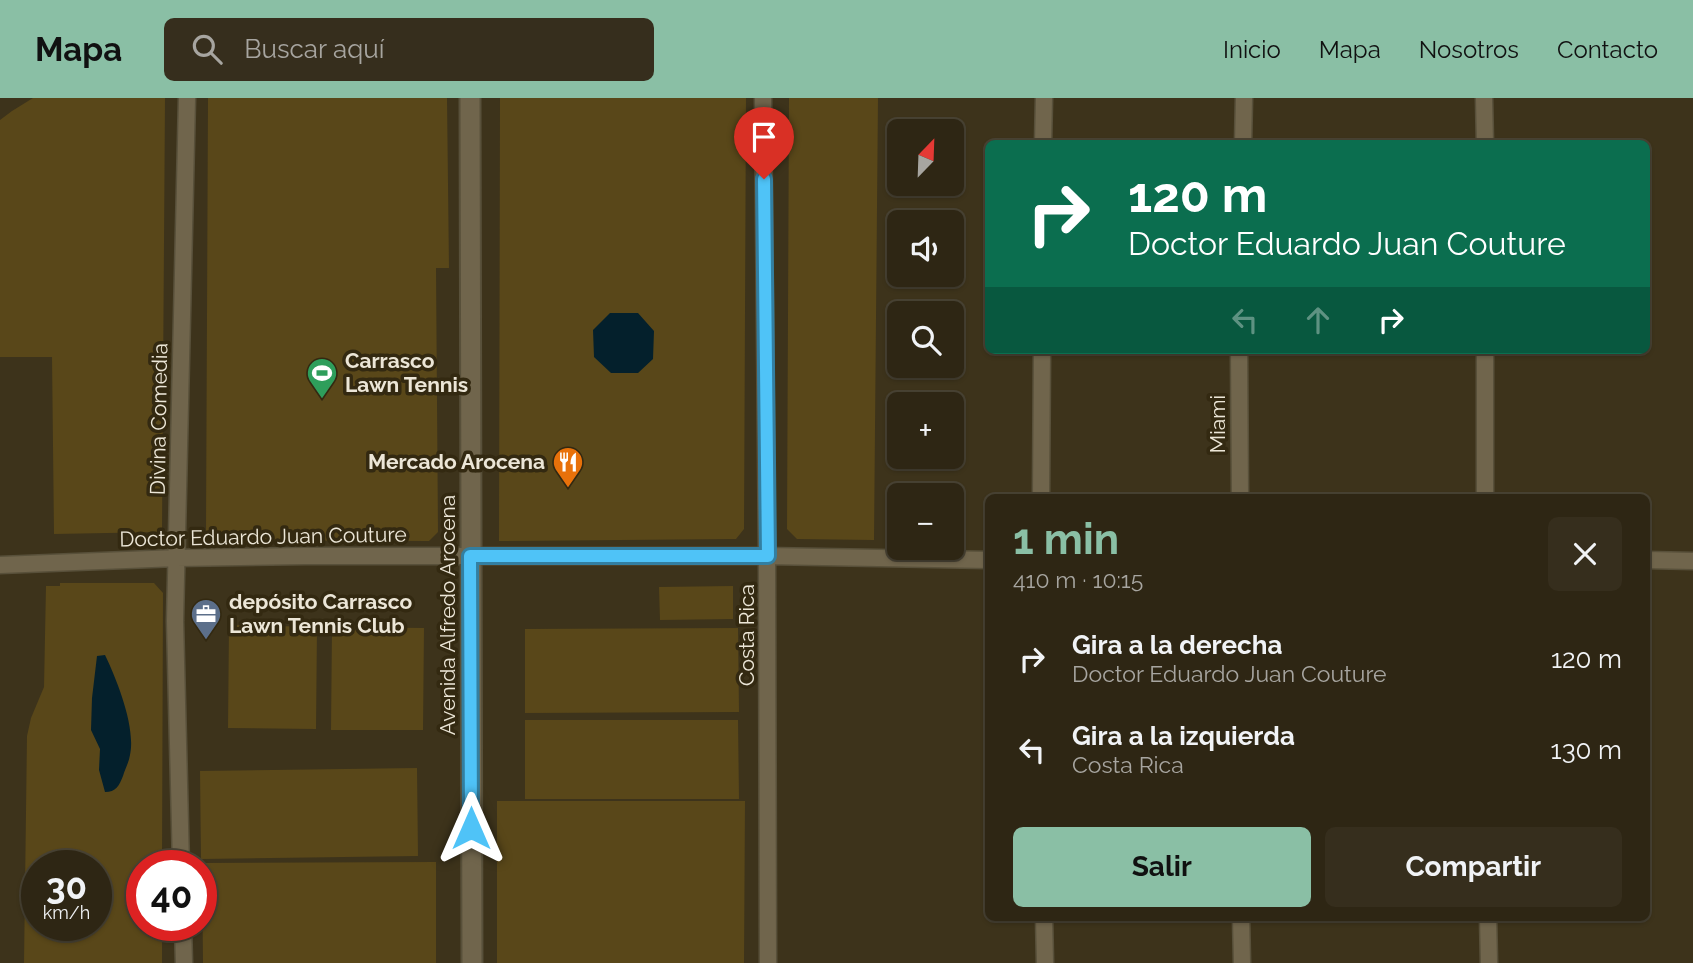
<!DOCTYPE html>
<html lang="es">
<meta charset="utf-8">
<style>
:root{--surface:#2e2614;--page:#362e1d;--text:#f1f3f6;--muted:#a7a5a0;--line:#494334;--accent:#8abfa5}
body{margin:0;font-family:Raleway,sans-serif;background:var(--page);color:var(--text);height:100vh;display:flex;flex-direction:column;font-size:26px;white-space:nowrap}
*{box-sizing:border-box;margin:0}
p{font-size:23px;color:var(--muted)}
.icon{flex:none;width:38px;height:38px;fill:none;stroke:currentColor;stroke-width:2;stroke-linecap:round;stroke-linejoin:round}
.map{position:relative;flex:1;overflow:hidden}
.details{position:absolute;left:985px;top:396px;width:665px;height:427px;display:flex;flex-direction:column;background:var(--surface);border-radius:10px;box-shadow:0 2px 5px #0004,0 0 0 2px var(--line)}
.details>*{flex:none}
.guide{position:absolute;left:985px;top:42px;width:665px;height:214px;border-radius:10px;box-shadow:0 2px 5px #0004,0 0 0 2px var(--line);background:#0b6e4f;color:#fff;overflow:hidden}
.needle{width:46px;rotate:23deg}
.fabs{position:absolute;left:887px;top:21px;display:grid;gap:14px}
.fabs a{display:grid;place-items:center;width:77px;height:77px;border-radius:10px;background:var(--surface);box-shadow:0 2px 5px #0004,0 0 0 2px var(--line);font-size:35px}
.speed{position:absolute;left:21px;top:752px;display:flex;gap:14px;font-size:35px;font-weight:700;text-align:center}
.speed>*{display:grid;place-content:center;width:91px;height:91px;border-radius:50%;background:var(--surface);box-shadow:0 2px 5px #0004,0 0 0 2px var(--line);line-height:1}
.speed small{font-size:18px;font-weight:400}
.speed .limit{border:10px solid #d22;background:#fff;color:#111}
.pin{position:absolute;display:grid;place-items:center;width:60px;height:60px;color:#fff;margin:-72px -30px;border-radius:50% 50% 50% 0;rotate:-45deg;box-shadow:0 0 7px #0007}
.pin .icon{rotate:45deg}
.me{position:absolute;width:77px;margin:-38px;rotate:0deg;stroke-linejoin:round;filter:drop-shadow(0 0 5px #0008)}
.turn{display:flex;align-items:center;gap:24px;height:147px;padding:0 28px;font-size:32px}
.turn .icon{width:91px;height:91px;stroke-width:2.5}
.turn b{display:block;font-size:49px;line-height:60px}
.lanes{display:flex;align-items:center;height:66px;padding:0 28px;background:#0003;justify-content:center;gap:35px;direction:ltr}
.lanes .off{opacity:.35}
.round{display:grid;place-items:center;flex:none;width:74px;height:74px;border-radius:10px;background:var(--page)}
.overview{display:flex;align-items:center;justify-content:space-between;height:119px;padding:0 28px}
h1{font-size:42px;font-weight:700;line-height:52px;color:var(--accent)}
.action{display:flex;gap:14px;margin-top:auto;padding:14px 28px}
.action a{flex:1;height:80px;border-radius:10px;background:var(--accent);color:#111;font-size:28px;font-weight:700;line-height:80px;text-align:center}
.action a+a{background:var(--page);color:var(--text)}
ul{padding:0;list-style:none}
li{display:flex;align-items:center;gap:21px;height:91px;padding:0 28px}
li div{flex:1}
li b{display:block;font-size:26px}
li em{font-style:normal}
header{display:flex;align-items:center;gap:42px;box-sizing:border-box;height:98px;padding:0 35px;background:var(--accent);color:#111}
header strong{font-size:33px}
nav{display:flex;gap:38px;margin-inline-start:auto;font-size:24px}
.search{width:490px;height:63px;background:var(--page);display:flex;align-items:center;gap:18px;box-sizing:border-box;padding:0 24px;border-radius:10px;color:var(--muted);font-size:26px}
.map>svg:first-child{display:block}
.green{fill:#594719;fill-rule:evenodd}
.water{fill:#04202c}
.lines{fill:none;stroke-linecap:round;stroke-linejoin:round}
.minor-casing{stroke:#58503a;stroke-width:19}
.tertiary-casing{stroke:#58503a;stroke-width:23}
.minor{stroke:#70654c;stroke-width:16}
.tertiary{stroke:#70654c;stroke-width:19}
.route-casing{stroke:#337fa1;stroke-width:18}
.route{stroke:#4fc3f7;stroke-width:12}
.labels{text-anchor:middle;stroke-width:7;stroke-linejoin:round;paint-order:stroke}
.poi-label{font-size:21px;font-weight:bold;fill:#ece6d7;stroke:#332911;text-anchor:start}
.street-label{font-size:21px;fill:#ece6d7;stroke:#332911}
</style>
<header>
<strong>Mapa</strong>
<div class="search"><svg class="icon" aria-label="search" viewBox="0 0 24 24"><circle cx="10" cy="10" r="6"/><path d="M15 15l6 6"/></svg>Buscar aquí</div>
<nav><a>Inicio</a><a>Mapa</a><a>Nosotros</a><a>Contacto</a></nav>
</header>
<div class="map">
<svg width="1693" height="865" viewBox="0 0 1693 865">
<rect width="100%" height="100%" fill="#3d331b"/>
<path class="green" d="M33,0H165L162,434L54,436L52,259H0V22L12,13Z
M208,0H447L449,170H436L438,434L429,443L216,442L206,433Z
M500,0H746L744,431L736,441L499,443Z
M789,0H878L874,442L797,441L787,431Z
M60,485H154L163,495L162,768H142V828H162V865H24L27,638L31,620L44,589L46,488H60ZM37,768H96V828H37Z
M733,488V521L660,522L659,489Z
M229,527L317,529L316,631L228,630Z
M332,529L424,530L423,632H331Z
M738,530L739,614L525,615V531Z
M525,622H738L739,701H525Z
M417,670L418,758L201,761L200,673Z
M497,703H745L744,865H497Z
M436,764V865H203L202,765Z"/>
<path class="water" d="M610,215H638L654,233L653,261L638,275H611L594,259L593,232Z
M105,557C117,582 136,629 130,657C129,664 125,671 123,678C119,688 116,694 105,694L99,672L100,651L91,632L92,600L97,558Z"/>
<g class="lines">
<g class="minor-casing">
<path id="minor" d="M763,0L767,458L768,865
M1484,0L1485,46
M1043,46L1044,0
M1243,46L1244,0
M1239,252L1240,399
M1485,252V399
M1041,399L1042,252
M1647,462L1693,463
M0,467L177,460L306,458H767L989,462
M181,768L175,523L187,0
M1044,819L1045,865
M1241,819L1242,865
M1488,819L1489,865
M183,828L184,865"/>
</g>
<g class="tertiary-casing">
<path id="tertiary" d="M470,0L472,865"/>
</g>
<use href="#minor" class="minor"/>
<use href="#tertiary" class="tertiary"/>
</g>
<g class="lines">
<g class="route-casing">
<path id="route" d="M471,730L470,458H768L764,81"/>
</g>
<use href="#route" class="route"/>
</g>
<defs>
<g id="stadium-pin" transform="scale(1.575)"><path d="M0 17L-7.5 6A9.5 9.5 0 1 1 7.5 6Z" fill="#2e9e5b" stroke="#332911"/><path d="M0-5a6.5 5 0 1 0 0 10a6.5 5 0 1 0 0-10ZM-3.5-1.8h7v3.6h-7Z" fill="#fff"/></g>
<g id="restaurant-pin" transform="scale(1.575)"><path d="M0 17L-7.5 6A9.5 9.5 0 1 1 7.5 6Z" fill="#e8710a" stroke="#332911"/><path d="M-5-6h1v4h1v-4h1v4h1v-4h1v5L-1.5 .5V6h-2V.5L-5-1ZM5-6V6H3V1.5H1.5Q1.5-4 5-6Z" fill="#fff"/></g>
<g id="office-pin" transform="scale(1.575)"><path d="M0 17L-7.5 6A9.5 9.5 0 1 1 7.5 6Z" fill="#5c6f8a" stroke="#332911"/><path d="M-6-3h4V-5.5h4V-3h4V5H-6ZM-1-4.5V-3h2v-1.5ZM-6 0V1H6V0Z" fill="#fff"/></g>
</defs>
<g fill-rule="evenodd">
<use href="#stadium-pin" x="322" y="275"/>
<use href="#restaurant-pin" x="568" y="364"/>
<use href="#office-pin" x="206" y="516"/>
</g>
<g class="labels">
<g class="poi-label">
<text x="345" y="270">Carrasco<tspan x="345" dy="24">Lawn Tennis</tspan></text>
<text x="545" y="371" text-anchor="end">Mercado Arocena</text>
<text x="229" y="511">depósito Carrasco<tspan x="229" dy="24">Lawn Tennis Club</tspan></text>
</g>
<g class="street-label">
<text transform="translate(159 321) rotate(-89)" y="7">Divina Comedia</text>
<text transform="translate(1218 326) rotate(-90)" y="7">Miami</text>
<text transform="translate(263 439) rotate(-1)" y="7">Doctor Eduardo Juan Couture</text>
<text transform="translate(448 517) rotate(-90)" y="7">Avenida Alfredo Arocena</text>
<text transform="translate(747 537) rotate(-90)" y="7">Costa Rica</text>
</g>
</g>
</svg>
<div class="fabs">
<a><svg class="needle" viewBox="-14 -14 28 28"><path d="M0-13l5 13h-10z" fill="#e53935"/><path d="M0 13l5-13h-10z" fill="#a7a5a0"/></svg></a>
<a><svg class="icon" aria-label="sound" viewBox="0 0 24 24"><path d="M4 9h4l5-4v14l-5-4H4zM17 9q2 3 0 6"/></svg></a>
<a><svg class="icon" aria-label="search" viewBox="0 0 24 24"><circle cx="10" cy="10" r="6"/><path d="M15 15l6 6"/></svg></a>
<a>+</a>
<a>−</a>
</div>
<div class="speed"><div>30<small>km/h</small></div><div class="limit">40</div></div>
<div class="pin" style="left:764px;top:81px;background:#d93025"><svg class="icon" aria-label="arrive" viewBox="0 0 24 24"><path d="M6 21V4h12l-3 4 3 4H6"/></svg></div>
<svg class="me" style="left:471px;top:730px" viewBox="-20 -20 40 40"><path d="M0-17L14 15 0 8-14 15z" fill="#4fc3f7" stroke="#fff" stroke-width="4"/></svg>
<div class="guide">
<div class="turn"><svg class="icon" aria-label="right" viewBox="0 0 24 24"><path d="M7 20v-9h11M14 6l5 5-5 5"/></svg><div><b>120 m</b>Doctor Eduardo Juan Couture</div></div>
<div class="lanes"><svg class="icon off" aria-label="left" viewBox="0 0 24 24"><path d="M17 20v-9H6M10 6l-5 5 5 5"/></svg><svg class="icon off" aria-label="ahead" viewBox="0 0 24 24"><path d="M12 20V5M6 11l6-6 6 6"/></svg><svg class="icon" aria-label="right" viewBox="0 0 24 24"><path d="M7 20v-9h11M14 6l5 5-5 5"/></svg></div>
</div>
<section class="details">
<div class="overview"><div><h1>1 min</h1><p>410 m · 10:15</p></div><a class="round"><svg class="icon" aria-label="close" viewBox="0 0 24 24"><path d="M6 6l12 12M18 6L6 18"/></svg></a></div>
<ul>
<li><svg class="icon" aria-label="right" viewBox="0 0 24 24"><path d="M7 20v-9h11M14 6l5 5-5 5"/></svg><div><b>Gira a la derecha</b><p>Doctor Eduardo Juan Couture</p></div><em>120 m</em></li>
<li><svg class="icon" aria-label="left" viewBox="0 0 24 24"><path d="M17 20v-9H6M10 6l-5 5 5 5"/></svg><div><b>Gira a la izquierda</b><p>Costa Rica</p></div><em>130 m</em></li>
</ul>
<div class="action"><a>Salir</a><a>Compartir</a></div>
</section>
</div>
